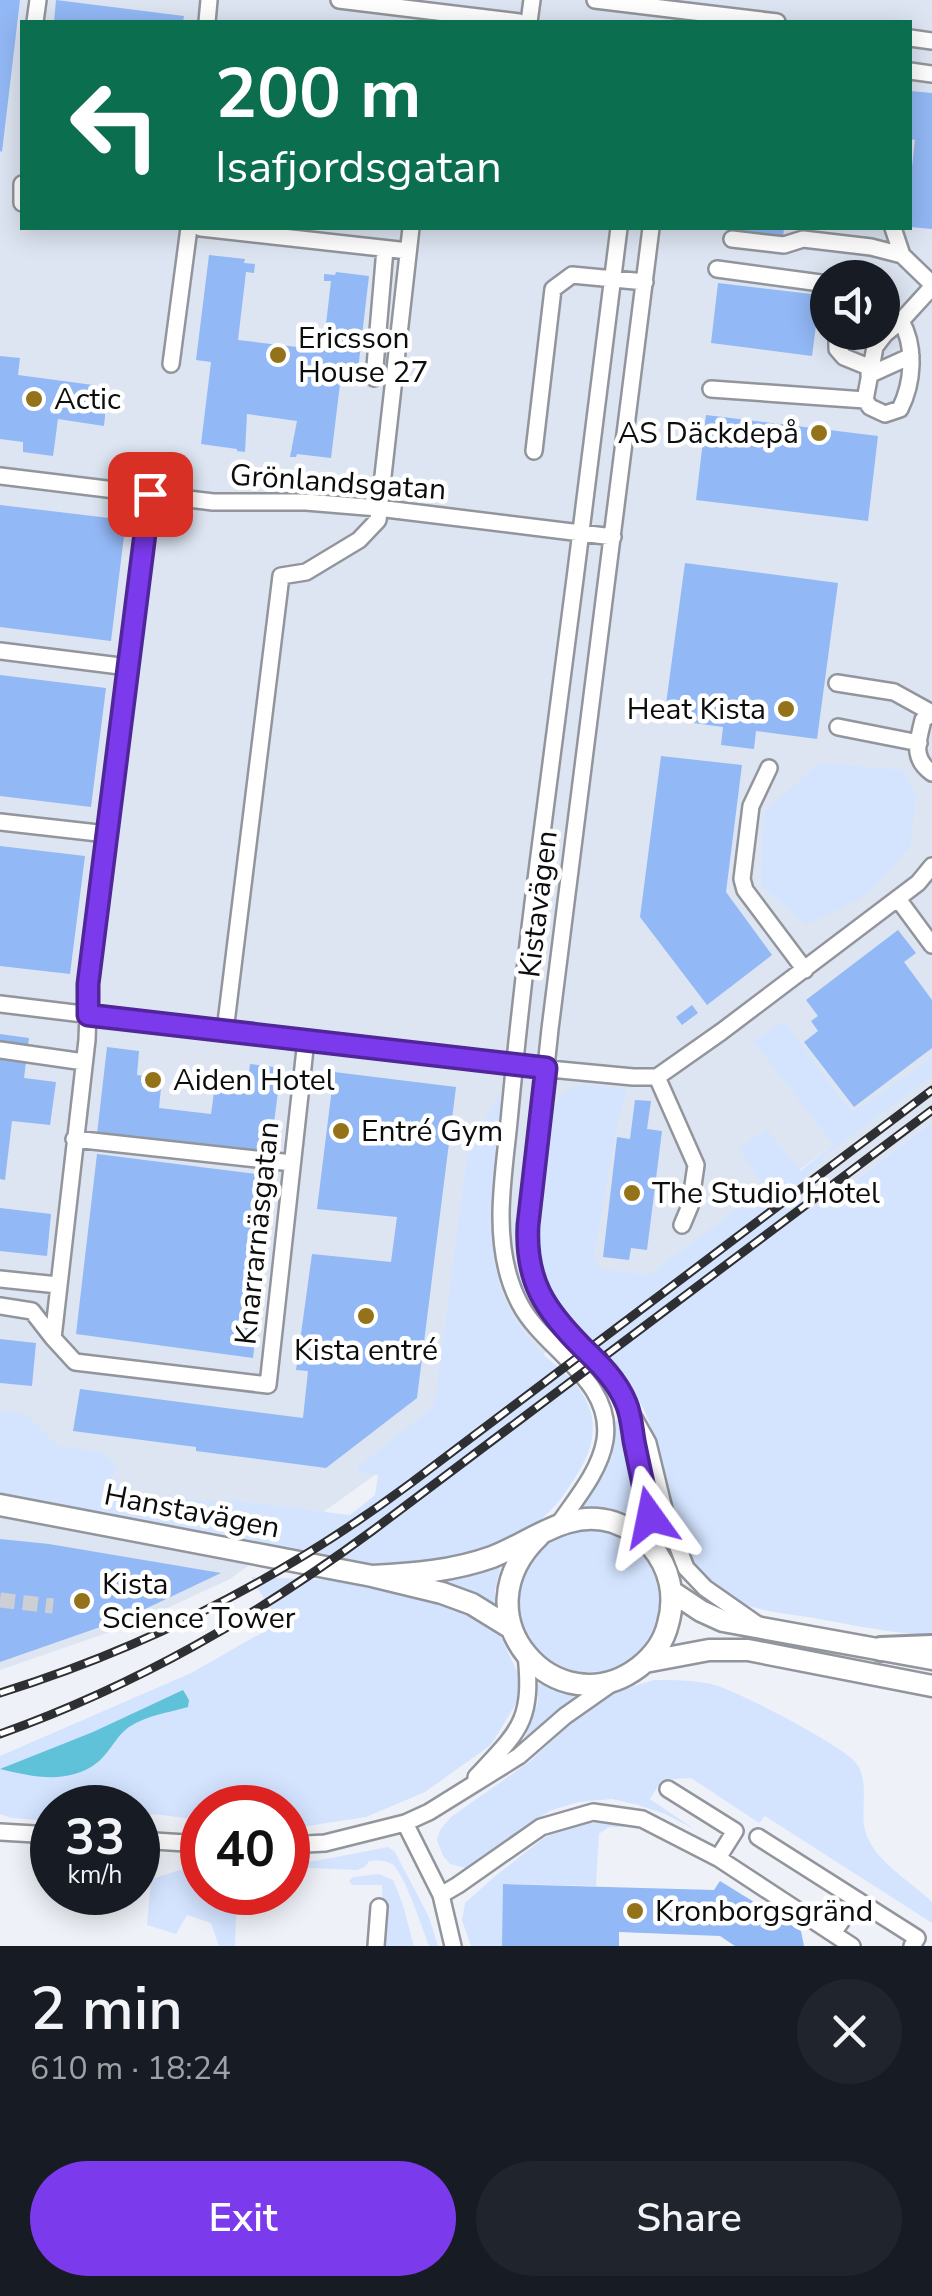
<!DOCTYPE html>
<meta charset="utf-8">
<style>
:root{--surface:#171b24;--page:#20242c;--text:#f1f3f6;--muted:#9ea1a6;--accent:#7c3aed}
body{margin:0;font-family:"Nunito Sans",sans-serif;background:var(--page);color:var(--text);height:100vh;display:flex;flex-direction:column;font-size:38px;white-space:nowrap}
*{box-sizing:border-box;margin:0}
p{font-size:32px;color:var(--muted)}
.icon{flex:none;width:55px;height:55px;fill:none;stroke:currentColor;stroke-width:2;stroke-linecap:round;stroke-linejoin:round}
.map{position:relative;height:1946px;overflow:hidden}
.side{display:flex;flex-direction:column;background:var(--surface);flex:1}
.side>*{flex:none}
.top-card{position:absolute;left:20px;top:20px;width:892px;height:210px;border-radius:0px;box-shadow:0 5px 25px #0003;background:#0b6e4f;color:#fff;overflow:hidden}
.tools{position:absolute;left:810px;top:260px;display:grid;gap:20px}
.tools a{display:grid;place-items:center;width:90px;height:90px;border-radius:50%;background:var(--surface);box-shadow:0 5px 25px #0003;font-size:50px}
.speed{position:absolute;left:30px;top:1785px;display:flex;gap:20px;font-size:50px;font-weight:700;text-align:center}
.speed>*{display:grid;place-content:center;width:130px;height:130px;border-radius:50%;background:var(--surface);box-shadow:0 5px 25px #0003;line-height:1}
.speed small{font-size:25px;font-weight:400}
.speed .limit{border:15px solid #d22;background:#fff;color:#111}
.pin{position:absolute;display:grid;place-items:center;width:85px;height:85px;color:#fff;margin:-42px;border-radius:20px;box-shadow:0 5px 15px #0006}
.me{position:absolute;width:110px;margin:-55px;rotate:348deg;stroke-linejoin:round;filter:drop-shadow(0 0 8px #0008)}
.turn{display:flex;align-items:center;gap:35px;height:210px;padding:0 30px;font-size:45px}
.turn .icon{width:130px;height:130px;stroke-width:2.5}
.turn b{display:block;font-size:70px;line-height:85px}
.round{display:grid;place-items:center;flex:none;width:105px;height:105px;border-radius:52px;background:var(--page)}
.overview{display:flex;align-items:center;justify-content:space-between;height:170px;padding:0 30px}
h1{font-size:60px;font-weight:600;line-height:75px}
.button{display:flex;gap:20px;margin-top:auto;padding:20px 30px}
.button a{flex:1;height:115px;border-radius:60px;background:var(--accent);color:#fff;font-size:40px;font-weight:600;line-height:115px;text-align:center}
.button a+a{background:var(--page);color:var(--text)}
.map>svg:first-child{display:block}
.built{fill:#dde5f2;fill-rule:evenodd}
.green{fill:#d4e4ff}
.water{fill:#5fc2d8}
.building{fill:#92b8f5}
.lines{fill:none;stroke-linecap:round;stroke-linejoin:round}
.minor-tunnel{stroke:#ccd0d5;stroke-width:15;stroke-dasharray:15 8;stroke-linecap:butt}
.minor-casing{stroke:#92959b;stroke-width:20}
.major-casing{stroke:#92959b;stroke-width:25}
.highway-casing{stroke:#92959b;stroke-width:28}
.minor{stroke:#fff;stroke-width:15}
.major{stroke:#fff;stroke-width:20}
.highway{stroke:#fff;stroke-width:22}
.rail-casing{stroke:#2e2f32;stroke-width:9}
.rail{stroke:#fff;stroke-width:5;stroke-dasharray:15;stroke-linecap:butt}
.route-casing{stroke:#51269a;stroke-width:25}
.route{stroke:#7c3aed;stroke-width:18}
.poi-dot{fill:#94721a;stroke:#fff;stroke-width:4}
.labels{text-anchor:middle;stroke-width:9;stroke-linejoin:round;paint-order:stroke}
.poi-label{font-size:30px;fill:#0c0d0f;stroke:#fff;text-anchor:start}
.street-label{font-size:30px;fill:#0c0d0f;stroke:#fff}
</style>
<div class="map">
<svg width="932" height="1946" viewBox="0 0 932 1946">
<rect width="100%" height="100%" fill="#eef2f8"/>
<path class="built" d="M0,0H932V1122L828,1201L823,1202L811,1211L792,1187L804,1178L822,1157L872,1118L230,1579L133,1624L0,1670ZM22,22H910V228H22ZM828,278H882V332H828Z"/>
<path class="green" d="M819,763L903,770L916,796L910,847L865,896L806,925L761,885L764,812Z
M784,1021L852,1113L932,1057V1076L823,1157L824,1160L793,1188L811,1210L823,1202L828,1201L932,1122V1636C894,1633 857,1626 819,1619C784,1613 740,1611 711,1587C662,1546 670,1467 645,1412C624,1365 577,1338 551,1294C546,1286 541,1276 539,1266C533,1232 542,1194 546,1161C548,1146 548,1130 552,1115C553,1109 557,1100 562,1095C579,1079 607,1087 627,1089L617,1126L594,1256L600,1269L649,1275L765,1188L739,1148L767,1129L800,1171L834,1145L753,1041Z
M498,1096L503,1107C496,1189 471,1268 529,1339C549,1364 583,1380 591,1413C598,1442 583,1467 567,1490C531,1545 463,1561 402,1565C363,1568 320,1556 282,1549C188,1533 93,1515 0,1493V1411L27,1415L61,1449L62,1446L102,1453L118,1466L111,1476L130,1493L226,1503L228,1500L350,1515L375,1495L378,1475L358,1472L359,1466L428,1411L435,1401L468,1150Z
M622,1418L643,1520L602,1509L582,1508C600,1480 613,1456 613,1421Z
M517 1601a71 71 0 1 1 142 0a71 71 0 1 1-142 0Z
M502,1560L495,1590L496,1609L426,1583Z
M251,1577L330,1580L455,1607L499,1633L520,1678V1697L491,1745L425,1792L366,1817L288,1829V1808H202V1820L153,1814L138,1820V1808H52V1821L11,1818L0,1814V1756L191,1673L279,1623Z
M654,1680C675,1680 695,1680 715,1685C739,1692 842,1745 856,1763C870,1780 860,1810 865,1830C873,1861 911,1881 932,1902V1923L765,1816L759,1823L691,1778L662,1780L650,1799L694,1829L665,1814L638,1805L612,1799L579,1802L552,1810L521,1828L477,1864L466,1868L450,1864L443,1856L437,1840L440,1830L451,1817L529,1762L589,1707L618,1691Z
M537,1683L581,1696L559,1711L530,1739L525,1737L538,1702Z
M586,1823H625V1827H609L599,1834L596,1886L504,1884L502,1946H471L462,1920L465,1903L494,1877L545,1837Z
M388,1847L395,1852L429,1917L438,1946H429C423,1930 404,1872 392,1864C386,1860 376,1860 369,1861L365,1867L357,1870L288,1867V1863L315,1861Z
M180,1870H202V1892L237,1893L235,1946H219L211,1923L187,1915L176,1934L147,1925L151,1879Z
M379,1874L393,1880L402,1902L414,1946H383L382,1885H352L349,1881L353,1877Z"/>
<path class="water" d="M183,1690L189,1700L188,1707C168,1713 147,1715 129,1727C116,1736 110,1752 98,1762C69,1785 33,1777 0,1769L93,1732Z"/>
<path class="building" d="M0,0H20L2,152L0,151Z
M56,0L184,16L183,22H54Z
M910,91L932,93V229L910,227V185L915,140L910,139Z
M728,228H784L783,238L728,232Z
M209,255L245,259L244,263L255,264L254,273L246,272L238,340L323,350L331,281H324V274L335,275L336,272L369,276L357,378L341,376L331,458L297,454L296,457H290L297,421L247,414L245,452L237,451V449L201,444L211,362L196,360Z
M718,283L820,295L812,356L711,343Z
M0,356L20,358L18,375L108,387L104,426L58,419L53,456L23,452V442L0,439Z
M706,415L878,436L868,521L696,500Z
M0,505L126,520L111,641L0,627Z
M685,563L838,583L817,739L756,731L754,749L737,747L721,745L723,727L664,719Z
M0,675L106,688L91,807L0,796Z
M661,756L742,765L726,892L772,955L707,1005L640,917Z
M0,846L85,856L70,974L0,966Z
M898,930L916,953L904,962L932,1000V1048L854,1107L804,1042L818,1031L811,1021L818,1016L806,1000Z
M692,1005L698,1013L682,1025L676,1017Z
M0,1034L29,1038L24,1078L56,1082L50,1125L12,1121L5,1180L0,1179Z
M107,1047L139,1051L137,1075L162,1078L159,1108L211,1114L215,1085L247,1089L250,1064L281,1068L270,1154L97,1134Z
M334,1072L456,1087L417,1398L326,1468L196,1451V1447L73,1431L80,1389L303,1418L308,1371L296,1370L312,1254L391,1262L397,1217L317,1209Z
M635,1100L651,1101L647,1129L662,1131L647,1250L631,1248L629,1260L603,1257L617,1137L630,1139Z
M97,1154L273,1176L253,1358L76,1334Z
M0,1208L51,1214L47,1256L0,1251Z
M0,1339L36,1343L32,1386L0,1383Z
M0,1539L49,1544L221,1573L126,1618L0,1662Z
M720,1881L801,1931L804,1946H735L720,1936L619,1932V1946H502L503,1884L714,1890Z"/>
<g class="lines">
<path class="minor-tunnel" d="M0,1600L53,1606"/>
<g class="minor-casing">
<path id="minor" d="M339,0L519,22
M595,0L777,22
M35,22L38,0
M207,22L209,0
M529,22L532,0
M910,38L932,41
M910,71L932,74
M22,184V203
M201,228L408,251
M651,228L550,1029L527,1247L535,1286L545,1304L558,1322L598,1362L613,1381L628,1405L658,1554
M893,228L902,255L932,284
M732,239L784,245L803,239L871,247L902,255
M717,269L828,284
M882,313L901,321
M901,321C916,347 913,383 900,409L885,414L870,407L865,400L875,347L885,334L901,321L932,287
M837,332V349L844,357L871,368
M171,364L189,228
M869,375L911,356
M374,378L385,249
M711,389L865,400
M534,451L553,289L572,275L645,282
M0,476L213,502H306L378,508L613,537
M0,651L128,667
M837,683L894,692L932,713L923,720C918,742 911,758 932,773
M838,727L919,743
M769,768L751,806L742,879L745,890L805,970
M0,822L107,834
M898,899L932,945
M0,1004L498,1064L633,1077H657L721,1032L918,883L932,866
M225,1031L281,576L306,572L359,540L378,520L411,228
M0,1050L84,1062
M657,1077L696,1165L690,1206L682,1225
M74,1139L292,1163
M0,1279L58,1285
M0,1306L32,1311L53,1338L75,1362L268,1385L306,1040
M53,1338L87,1040L89,984L150,494
M634,1418L648,1443L665,1513L686,1568L705,1588L758,1625
M558,1525C576,1499 600,1471 605,1440C614,1380 544,1350 520,1304C506,1278 501,1246 501,1216C501,1182 507,1146 510,1111C518,1026 528,941 539,856C566,647 594,437 619,228
M476,1777C520,1730 533,1721 526,1654
M668,1789L735,1831L718,1858
M405,1823L441,1895L453,1946
M0,1832L52,1835
M758,1837L917,1938L912,1946
M138,1840L202,1844
M288,1845L325,1843L405,1823L429,1812L519,1756L565,1716L612,1683
M441,1895L458,1885L541,1827L593,1812L642,1819L718,1858L852,1946
M833,1933L845,1916
M376,1946L379,1907"/>
</g>
<g class="major-casing">
<path id="major" d="M0,1505L372,1576L442,1593L472,1604L511,1628
M372,1576C413,1574 453,1571 492,1557C532,1542 568,1508 613,1522C627,1527 641,1534 651,1546C670,1568 676,1596 668,1624C664,1641 653,1656 639,1667C557,1729 455,1616 539,1536
M671,1591L701,1611L723,1621L932,1659
M645,1662L709,1650H748L932,1686"/>
</g>
<g class="highway-casing">
<path id="highway" d="M881,1649L932,1647"/>
</g>
<use href="#minor" class="minor"/>
<use href="#major" class="major"/>
<use href="#highway" class="highway"/>
<g class="rail-casing">
<path id="rail" d="M0,1693C149,1647 286,1576 411,1483L932,1090
M0,1734C137,1685 255,1617 372,1531L932,1110"/>
</g>
<use href="#rail" class="rail"/>
</g>
<g class="lines">
<g class="route-casing">
<path id="route" d="M150,494L88,984V1015L546,1068L528,1225C525,1281 545,1310 583,1348C600,1364 617,1381 626,1403C631,1414 632,1429 634,1441C639,1466 645,1492 650,1517"/>
</g>
<use href="#route" class="route"/>
</g>
<g class="poi-dot">
<circle cx="278" cy="355" r="10"/>
<circle cx="34" cy="399" r="10"/>
<circle cx="819" cy="433" r="10"/>
<circle cx="786" cy="709" r="10"/>
<circle cx="153" cy="1080" r="10"/>
<circle cx="341" cy="1131" r="10"/>
<circle cx="632" cy="1193" r="10"/>
<circle cx="366" cy="1316" r="10"/>
<circle cx="82" cy="1601" r="10"/>
<circle cx="635" cy="1911" r="10"/>
</g>
<g class="labels">
<g class="poi-label">
<text x="298" y="348">Ericsson<tspan x="298" dy="34">House 27</tspan></text>
<text x="54" y="409">Actic</text>
<text x="799" y="443" text-anchor="end">AS Däckdepå</text>
<text x="766" y="719" text-anchor="end">Heat Kista</text>
<text x="173" y="1090">Aiden Hotel</text>
<text x="361" y="1141">Entré Gym</text>
<text x="652" y="1203">The Studio Hotel</text>
<text x="366" y="1360" text-anchor="middle">Kista entré</text>
<text x="102" y="1594">Kista<tspan x="102" dy="34">Science Tower</tspan></text>
<text x="655" y="1921">Kronborgsgränd</text>
</g>
<g class="street-label">
<text transform="translate(338 482) rotate(4)" y="10">Grönlandsgatan</text>
<text transform="translate(538 904) rotate(-83)" y="10">Kistavägen</text>
<text transform="translate(257 1233) rotate(-84)" y="10">Knarrarnäsgatan</text>
<text transform="translate(192 1511) rotate(11)" y="10">Hanstavägen</text>
</g>
</g>
</svg>
<div class="tools">
<a><svg class="icon" aria-label="sound" viewBox="0 0 24 24"><path d="M4 9h4l5-4v14l-5-4H4zM17 9q2 3 0 6"/></svg></a>
</div>
<div class="speed"><div>33<small>km/h</small></div><div class="limit">40</div></div>
<div class="pin" style="left:150px;top:494px;background:#d93025"><svg class="icon" aria-label="arrive" viewBox="0 0 24 24"><path d="M6 21V4h12l-3 4 3 4H6"/></svg></div>
<svg class="me" style="left:650px;top:1517px" viewBox="-20 -20 40 40"><path d="M0-17L14 15 0 8-14 15z" fill="#7c3aed" stroke="#fff" stroke-width="4"/></svg>
<div class="top-card">
<div class="turn"><svg class="icon" aria-label="left" viewBox="0 0 24 24"><path d="M17 20v-9H6M10 6l-5 5 5 5"/></svg><div><b>200 m</b>Isafjordsgatan</div></div>
</div>
</div>
<section class="side">
<div class="overview"><div><h1>2 min</h1><p>610 m · 18:24</p></div><a class="round"><svg class="icon" aria-label="close" viewBox="0 0 24 24"><path d="M6 6l12 12M18 6L6 18"/></svg></a></div>
<div class="button"><a>Exit</a><a>Share</a></div>
</section>
